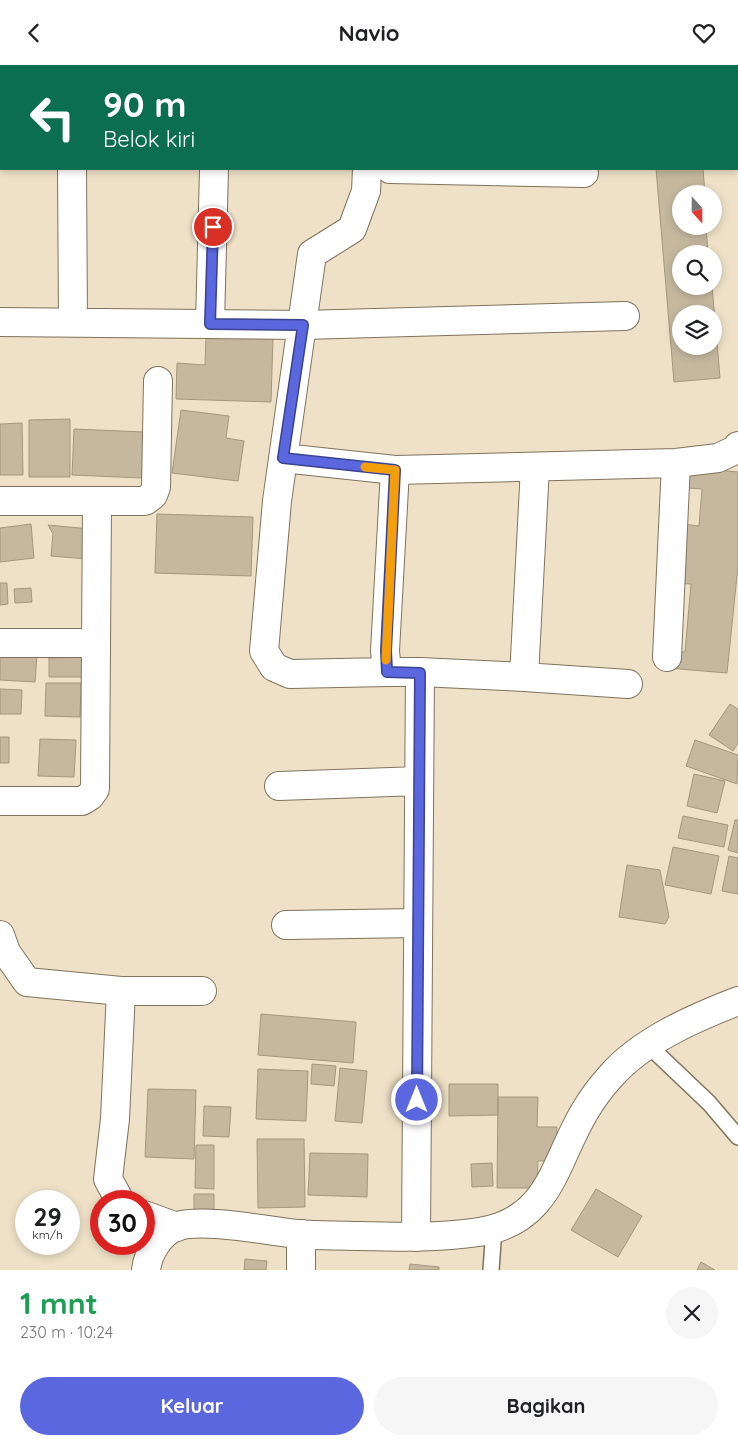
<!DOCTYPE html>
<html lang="id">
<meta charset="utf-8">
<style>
:root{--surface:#fff;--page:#f6f6f6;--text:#202124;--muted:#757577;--accent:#5a67de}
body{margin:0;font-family:Quicksand,sans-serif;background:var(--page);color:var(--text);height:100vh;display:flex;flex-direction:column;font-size:19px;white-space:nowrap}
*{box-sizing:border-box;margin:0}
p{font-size:16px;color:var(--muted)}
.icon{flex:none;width:28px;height:28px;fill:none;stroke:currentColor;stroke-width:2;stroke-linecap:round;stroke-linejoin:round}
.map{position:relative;height:1205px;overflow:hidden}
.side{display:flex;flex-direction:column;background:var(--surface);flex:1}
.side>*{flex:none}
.hud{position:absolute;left:0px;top:0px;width:739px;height:105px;box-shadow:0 2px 8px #0003;background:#0b6e4f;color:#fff;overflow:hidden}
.needle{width:32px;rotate:159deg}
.controls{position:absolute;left:672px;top:120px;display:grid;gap:10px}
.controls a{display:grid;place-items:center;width:50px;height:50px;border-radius:50%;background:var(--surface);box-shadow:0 2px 8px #0003;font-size:25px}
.speed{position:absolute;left:15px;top:1125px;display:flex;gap:10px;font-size:25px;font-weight:700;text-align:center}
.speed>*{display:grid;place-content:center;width:65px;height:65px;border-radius:50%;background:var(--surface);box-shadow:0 2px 8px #0003;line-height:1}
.speed small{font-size:12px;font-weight:400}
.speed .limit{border:8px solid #d22;background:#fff;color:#111}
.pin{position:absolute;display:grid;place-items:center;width:42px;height:42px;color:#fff;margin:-21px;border:2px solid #fff;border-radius:50%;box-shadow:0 1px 5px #0007}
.me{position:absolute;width:55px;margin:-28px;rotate:0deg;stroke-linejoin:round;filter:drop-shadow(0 0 4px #0008)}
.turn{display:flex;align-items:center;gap:18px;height:105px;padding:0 20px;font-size:22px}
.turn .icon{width:65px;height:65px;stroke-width:2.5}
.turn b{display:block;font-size:35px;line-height:42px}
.round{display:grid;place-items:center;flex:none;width:52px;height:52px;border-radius:26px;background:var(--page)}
.summary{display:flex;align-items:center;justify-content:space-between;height:85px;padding:0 20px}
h1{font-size:30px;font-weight:700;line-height:38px;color:#1e9e55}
.primary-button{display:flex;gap:10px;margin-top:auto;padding:10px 20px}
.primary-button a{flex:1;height:58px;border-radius:30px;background:var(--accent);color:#fff;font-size:20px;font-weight:700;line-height:58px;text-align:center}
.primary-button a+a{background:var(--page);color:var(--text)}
header{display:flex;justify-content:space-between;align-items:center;height:65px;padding:0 20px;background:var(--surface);font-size:22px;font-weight:700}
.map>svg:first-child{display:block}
.building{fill:#c5b89f;stroke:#a4977f}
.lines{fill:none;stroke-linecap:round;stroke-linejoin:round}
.service-casing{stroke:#7f735c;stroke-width:18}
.minor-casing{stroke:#7f735c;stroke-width:30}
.tertiary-casing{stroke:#7f735c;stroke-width:30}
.service{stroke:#fff;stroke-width:15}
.minor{stroke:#fff;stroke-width:28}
.tertiary{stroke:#fff;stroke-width:28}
.route-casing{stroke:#3a4390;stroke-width:12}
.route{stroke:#5a67de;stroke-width:9}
.slow{stroke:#f59e0b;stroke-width:9}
</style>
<header><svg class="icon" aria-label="back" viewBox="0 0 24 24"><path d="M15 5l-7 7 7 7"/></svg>Navio<svg class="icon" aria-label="heart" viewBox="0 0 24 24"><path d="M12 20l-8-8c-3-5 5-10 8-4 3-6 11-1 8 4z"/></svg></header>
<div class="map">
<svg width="738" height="1205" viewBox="0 0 738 1205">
<rect width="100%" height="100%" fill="#eee1c7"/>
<path class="building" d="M656,104H703L705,129H681V161H706L708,189H681V221H712L715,255H714V249H681V281H714V277H717L720,313L674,317Z
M206,271L273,273L271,337L176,334L177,298L205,300Z
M181,345L229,351L226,373L244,376L238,416L172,408Z
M70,354V412H29V355Z
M22,358L23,410H0V359Z
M74,364L144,367L142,413L72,410Z
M689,402L738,407V501L727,608L668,603L670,586L685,587L691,519L677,518L683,459L699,461L702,424L688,423Z
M157,449L253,452L251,511L155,508Z
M31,459L34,493L0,497V463Z
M48,460L90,464L88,494L51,491L53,469Z
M0,518H7L8,539L0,540Z
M31,523L32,537L15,538L14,524Z
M0,588L37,590L35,617L0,615Z
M88,592V612H49V593Z
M46,618H81L80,652L45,651Z
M0,624L22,625L21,649H0Z
M730,639L738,644V678L733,686L709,670Z
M0,672H9V698H0Z
M40,674L76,675L74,712L38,711Z
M695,675L738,690L737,719L686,701Z
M694,709L725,716L717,748L687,741Z
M683,751L728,760L724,782L678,773Z
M735,755H738V788L728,785Z
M673,782L719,791L711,829L665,820Z
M729,791L738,793V829L722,826Z
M627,800L660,805L669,852L665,859L619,852Z
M261,949L356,957L353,998L258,990Z
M312,999L336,1001L334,1021L311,1019Z
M340,1003L367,1006L362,1058L335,1056Z
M258,1004L308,1006L306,1056L256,1054Z
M449,1019H498V1050L449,1051Z
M148,1024L196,1025L194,1094L145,1092Z
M498,1032H538L537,1062H557V1096H538L537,1123H497Z
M204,1041L231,1042L229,1072L203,1071Z
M257,1074H304L305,1142L258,1143Z
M196,1080H214V1124L195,1123Z
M310,1088L368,1089L367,1132L308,1130Z
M492,1098L493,1121L472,1122L471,1099Z
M596,1124L642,1151L618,1192L571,1165Z
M194,1129H214V1155H194Z
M245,1194L267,1196L266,1205H244Z
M701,1197L715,1205H697Z
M410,1199L439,1202V1205H409Z"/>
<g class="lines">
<g class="service-casing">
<path id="service" d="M647,979L709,1038L738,1072
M491,1205L494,1163"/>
</g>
<g class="minor-casing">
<path id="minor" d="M370,1V0
M72,104L73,257
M367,104L366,126L352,164L312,189L277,436L264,586L274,602L290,609L387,607
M390,104L584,108
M0,257L303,260L625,251
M210,259L214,104
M283,393L395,405L676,398L718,393L737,384L738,381
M395,405L385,586L387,607H420L416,1172
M0,436H145L153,430L156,422L158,316
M0,578H95
M667,592L676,398
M420,607L524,612L628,619
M524,612L535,402
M279,721L419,716
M0,736H82L90,731L95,724L97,437
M286,860L418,858
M0,870L6,887L27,917L121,926
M120,1136L108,1114L115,1054L121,926H202
M144,1150L177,1162
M301,1169V1205"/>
</g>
<g class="tertiary-casing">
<path id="tertiary" d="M146,1205C148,1188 160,1167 178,1161C203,1153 269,1166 298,1169C318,1171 338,1170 358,1171C399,1172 439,1173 479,1167C551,1156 554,1097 585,1046C592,1034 601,1022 610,1012C641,976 694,953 738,936"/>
</g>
<use href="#service" class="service"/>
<use href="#minor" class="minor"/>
<use href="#tertiary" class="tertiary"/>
</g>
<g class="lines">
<g class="route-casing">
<path id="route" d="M213,162L210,259L303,260L283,393L395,405L386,586L387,607L420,608L417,1035"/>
</g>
<use href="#route" class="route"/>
<path class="slow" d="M365,402L395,405L386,595"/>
</g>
</svg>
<div class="controls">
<a><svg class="needle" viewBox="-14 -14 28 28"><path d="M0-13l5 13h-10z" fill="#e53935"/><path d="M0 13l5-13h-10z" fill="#757577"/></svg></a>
<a><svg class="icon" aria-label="search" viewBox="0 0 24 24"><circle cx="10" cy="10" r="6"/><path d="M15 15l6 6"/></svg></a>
<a><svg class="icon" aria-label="layers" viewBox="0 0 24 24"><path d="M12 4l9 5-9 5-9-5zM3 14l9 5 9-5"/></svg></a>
</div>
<div class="speed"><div>29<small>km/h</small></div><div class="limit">30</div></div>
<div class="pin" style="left:213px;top:162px;background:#d93025"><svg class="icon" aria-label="arrive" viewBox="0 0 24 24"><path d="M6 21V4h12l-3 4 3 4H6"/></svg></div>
<svg class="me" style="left:417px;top:1035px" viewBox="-20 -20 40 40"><circle r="17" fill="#5a67de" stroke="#fff" stroke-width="3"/><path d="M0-11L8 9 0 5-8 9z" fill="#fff"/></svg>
<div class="hud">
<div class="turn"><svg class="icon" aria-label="left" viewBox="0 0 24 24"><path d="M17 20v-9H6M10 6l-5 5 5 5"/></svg><div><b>90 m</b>Belok kiri</div></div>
</div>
</div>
<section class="side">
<div class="summary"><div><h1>1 mnt</h1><p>230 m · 10:24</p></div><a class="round"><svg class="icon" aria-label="close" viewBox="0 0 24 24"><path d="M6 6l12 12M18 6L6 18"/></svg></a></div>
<div class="primary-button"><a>Keluar</a><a>Bagikan</a></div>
</section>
